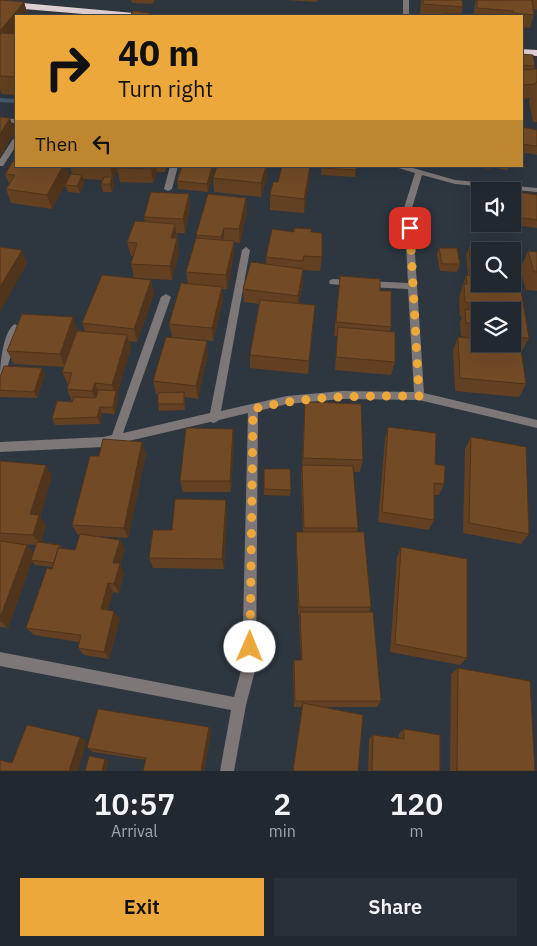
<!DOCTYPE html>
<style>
:root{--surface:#22282f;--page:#2a3037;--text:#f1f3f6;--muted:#a2a6aa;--line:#3f444b;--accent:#eda83b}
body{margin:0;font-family:"IBM Plex Sans",sans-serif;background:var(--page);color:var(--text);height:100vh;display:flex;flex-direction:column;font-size:19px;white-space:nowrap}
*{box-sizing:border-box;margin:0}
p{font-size:16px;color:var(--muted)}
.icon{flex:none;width:28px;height:28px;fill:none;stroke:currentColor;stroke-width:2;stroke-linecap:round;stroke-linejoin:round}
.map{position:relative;height:771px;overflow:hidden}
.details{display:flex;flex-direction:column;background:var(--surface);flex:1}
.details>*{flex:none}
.banner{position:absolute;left:15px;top:15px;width:508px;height:152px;border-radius:0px;box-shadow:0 5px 20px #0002,0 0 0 1px var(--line);background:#eda83b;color:#111;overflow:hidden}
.controls{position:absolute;left:471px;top:182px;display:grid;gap:10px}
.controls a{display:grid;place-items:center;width:50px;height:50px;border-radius:0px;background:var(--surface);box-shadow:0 5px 20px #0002,0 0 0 1px var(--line);font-size:25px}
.pin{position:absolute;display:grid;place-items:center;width:42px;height:42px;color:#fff;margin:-21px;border-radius:10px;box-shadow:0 2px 8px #0006}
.me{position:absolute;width:55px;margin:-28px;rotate:1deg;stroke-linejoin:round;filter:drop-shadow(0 0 4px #0008)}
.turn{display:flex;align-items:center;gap:18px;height:105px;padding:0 20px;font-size:22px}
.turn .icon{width:65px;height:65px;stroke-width:2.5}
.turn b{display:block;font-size:35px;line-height:42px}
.then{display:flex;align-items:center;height:48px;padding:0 20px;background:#0003;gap:10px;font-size:19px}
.eta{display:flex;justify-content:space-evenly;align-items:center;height:85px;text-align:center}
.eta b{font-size:30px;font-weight:600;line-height:35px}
.action{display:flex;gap:10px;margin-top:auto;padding:10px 20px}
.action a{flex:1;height:58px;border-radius:0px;background:var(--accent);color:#111;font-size:20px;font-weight:600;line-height:58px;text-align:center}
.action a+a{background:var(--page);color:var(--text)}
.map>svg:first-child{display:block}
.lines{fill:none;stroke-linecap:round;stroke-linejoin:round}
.stream{fill:#45596d;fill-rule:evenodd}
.street{fill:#7e7778;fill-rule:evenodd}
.highway{fill:#e3d2d4;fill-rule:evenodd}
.wall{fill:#624021;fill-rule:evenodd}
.shaded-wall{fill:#50341b}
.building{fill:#724b26;stroke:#50341b}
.route{stroke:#eda83b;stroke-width:9;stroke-dasharray:0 16.2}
</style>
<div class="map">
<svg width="537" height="771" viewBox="0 0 537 771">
<rect width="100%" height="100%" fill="#2e363f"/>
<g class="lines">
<path class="stream" d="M0,98L16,99V103L0,102Z"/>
<path class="street" d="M403,0H409V16H403Z
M0,118L16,119V123L0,122Z
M13,139H16V146L3,166H0V159Z
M170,166H178L172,189L168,191L164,189Z
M392,166H406L455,180L537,188V192L455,184L422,175L412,208L424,393L537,420V428L419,400L342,399L287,404L258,411L256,667L246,705L234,771H220L231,710L0,666V652L234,697L242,667L248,413L219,420L214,423L210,422L103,447L0,452V442L103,437L112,435L161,297L166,294L171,297L123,433L210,413L242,250L246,247L250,250L221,411L287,396L342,391L414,392L408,289L367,287L363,284L367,281L408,283L404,208L415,173Z
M333,279L352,280L356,283L352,286L330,284L329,282L330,280Z
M15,324L20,328L5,374L3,377L0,378C0,366 3,330 15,324Z"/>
<path class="highway" d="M0,1L134,13L138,16H107L0,7Z
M521,49L537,50V56L521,55Z"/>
</g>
<path class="wall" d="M0,0L24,2L28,16H16V95L2,94L0,90Z
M131,0H155L152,4L132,3Z
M285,0H318L317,2Z
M421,0H462L463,7L461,14L470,16H420Z
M476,0H537V10L533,9L534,15L530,28L521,27V16H474V10Z
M521,54L535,66L534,69H537V122H533L529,101L530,98L521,99Z
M521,128L537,130V155L521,152Z
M16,166H68L67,169L69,177L52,209L11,203L6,189L9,184L5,174Z
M70,166H167L165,172H157L153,183L120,182L117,169L113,180L114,185L112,192H103L101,184L103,180L83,179L84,183L80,193L68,192L65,185L72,174Z
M182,166H214V169L208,192L178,189L177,181Z
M217,166H267V177L261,197L214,192L213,178Z
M310,166V174L304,213L270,210V195L278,182Z
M322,166L356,170L355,177L321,175Z
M475,166H490L489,169Z
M497,166H509L507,170L497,168Z
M517,192L537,195V228L514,225V200Z
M189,194L190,208L185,233H177L179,252L172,280L134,278L131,264L133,256H131L127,242L145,222L144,217Z
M246,198L247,212L240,243L234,242V255L227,289H222L223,300L213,341L172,337L169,324L188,284L186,272L197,238L196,235Z
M294,232H312L322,257L320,271L303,270V282L299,303L314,318L308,374L250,368V355L259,304L244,302L243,289L266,264V257Z
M469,247L507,251H480V284H512V279H519L529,338L522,351H521L526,384L519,397L455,391L453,350L458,337L466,338V337L461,336L460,323L462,316H460L459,298L466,275H468L466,255ZM480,311H512V344H480Z
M439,248L460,264L457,272L440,271L437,255Z
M528,251L537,252V291L526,290L520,270Z
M340,276L380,291L391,327L390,331L395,362L391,375L335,370L337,336H334Z
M151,280L154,294L137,342L129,341L131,348L117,394L118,398L115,414L102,413L100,424L55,425L52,419L72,402L67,389L68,385L62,372L64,367L14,364L7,351L78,330L85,331L82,323Z
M208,354L198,399L185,397V410L159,411L158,404V394H156L153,381Z
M45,375L37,398L0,397V377Z
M305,402L363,460L360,472H353L358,528L357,532L371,607L369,612L381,701L377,707H323L358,771H293L302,707H294L293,667L294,660H301L299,620L300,615H298L296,542V532H303L301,477L302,465Z
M388,427L435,464L444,484L439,495H434V520L429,530L378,522L385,439Z
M233,429L234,441L231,492H183L180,481Z
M471,437L529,534L521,544L463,533L465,449Z
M146,454L128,538L95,536L120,540L125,549L120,565L124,573L119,593L113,592L108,610L120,619L109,659L84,655L78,648L79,642L34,635L26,628L52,567L35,565L32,561L8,628L0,627V461L52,476L40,517L46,525L41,542L60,545L63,549L75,550L80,535H78L72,525L99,456ZM18,544L36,545L33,553L27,545Z
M264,469L291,490L290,496L264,495Z
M227,511L224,569L153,568L149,558L172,530Z
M401,547L467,658L460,665L390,652L397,557Z
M458,668L535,771H450L451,674Z
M209,727L211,732L204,771H143L146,760L93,752L87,748Z
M404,729L440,771H368L369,739L373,735L399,738V734Z"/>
<path class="shaded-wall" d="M24,2L28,16H16V36L0,57V31Z
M10,118L15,132L0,157V134Z
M63,166H68L67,169L69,177L52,209L47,195Z
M110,166H118L113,180Z
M152,166H156L157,172L153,183L151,169Z
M212,166H214V169L208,192L207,184Z
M266,166H267V177L261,197V183Z
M310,166V174L304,213V199Z
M82,175L84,183L80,193L77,186Z
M112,177L114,185L112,192L110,184Z
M189,194L190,208L185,233L183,219Z
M246,198L247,212L240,243L239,229Z
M175,224L179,252L172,280L170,266L171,238Z
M224,228V242L222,251L221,237Z
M234,241V255L227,289L226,275Z
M22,250L27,264L0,312V287Z
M303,269V282L297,309L298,296Z
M151,280L154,294L137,342L134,329Z
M222,287L223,300L213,341L212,328Z
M73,317L78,330L65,367L60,354Z
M127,335L131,348L117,394L118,398L115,414L113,407L115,395L112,385Z
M207,341L208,354L198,399L196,386Z
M42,368L45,375L37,398L34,392Z
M95,383L100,396L97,404L92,391Z
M184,392L185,399V410L184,404Z
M100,407L102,413L100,424L97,417Z
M233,429L234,441L231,492L230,481Z
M142,442L146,454L128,538L124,528Z
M46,465L52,476L40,517L46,525L41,545L33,535L30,514Z
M226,500L227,511L224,569L222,559Z
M120,540L125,549L120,565L124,573L119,593L114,584L113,563Z
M27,545L34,555L31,560L32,561L8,628L0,621V618Z
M108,583L113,592L106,617L101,609Z
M114,611L120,619L109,659L104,652Z
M209,727L211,732L204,771H201Z
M80,737L87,741L78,771H69Z
M105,759L109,761L106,771H102Z"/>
<path class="building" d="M0,0L24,2L0,31Z
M423,0H462L463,7L423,4Z
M477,0H532L534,15L513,13V11L477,8Z
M133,11L150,13L148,16H130Z
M444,13L470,15V16H444Z
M2,33L16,34V77L0,76V35Z
M521,54L533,55L535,66L521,65Z
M537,69V82H536L535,84L521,85V70Z
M0,117L10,118L0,134Z
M522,127L537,130V146L521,144Z
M15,158H16V166H63L47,195L6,189L15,175L5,174Z
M118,166H152L151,169L117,168Z
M182,166H212L207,184L177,181Z
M217,166H266L261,183L213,178Z
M282,166H310L304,199L270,195L273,182H278Z
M322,166H356V170L322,168Z
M71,174L82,175L77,186L65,185Z
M104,177H112L110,184H101Z
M151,192L189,194L183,219L144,217Z
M517,192L537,195V220L517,217Z
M208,194L246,198L239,229L224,228L221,237L196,235Z
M135,221L175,224L171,238H177L170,266L131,264L137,243L127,242Z
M294,228L312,229L311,232L322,233V257L304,256L303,261L266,257L272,229L294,232Z
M196,238L234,241L226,275L186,272Z
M0,247L22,250L0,287Z
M469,247L507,251H480V273H471Z
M439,248H457L460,264H442Z
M528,251L537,252V272H534Z
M251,262L303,269L298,296L243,289Z
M102,275L151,280L134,329L82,323Z
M466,275L480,276V284H512V279H519L529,338L512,337V311H480V334L472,333L471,323H466L465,309L469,310V303L465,302L464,284H467Z
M340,276L380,279V291H391V327L336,322Z
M181,283L222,287L212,328L169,324Z
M260,300L315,305L309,361L250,355Z
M22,314L73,317L60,354L7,351Z
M338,327L395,332V362L336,357Z
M77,331L127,335L112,385L95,383L92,391L67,389L72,373L62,372Z
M166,337L207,341L196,386L153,381Z
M458,337L480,339V344H512V342L520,343L526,384L460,378Z
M4,366L42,368L34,392L0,390V377Z
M98,390L116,391L113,407H100L97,417L52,419L57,401L72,402L74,397L96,398Z
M184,392V404H158V393Z
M305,402L361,404L363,460L303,458Z
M388,427L436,433L435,464L445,466L444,484L434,483V520L382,512Z
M186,428L233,429L230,481H180Z
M471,437L526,447L529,534L469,523Z
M103,439L142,442L124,528L72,525L90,456H99Z
M0,461L46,465L30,514L39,515L33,535L0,533Z
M302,465L353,466L358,528H304Z
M264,469H290L291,490L264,489Z
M175,499L226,500L222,559L149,558L153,530H172Z
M296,532H364L371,607H299Z
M80,534L120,540L113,563H120L114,584L108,583L101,609L114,611L104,652L78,648L81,635L26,628L47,568L52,569L58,548L75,550Z
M0,541L27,545L0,618Z
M37,542L60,545L59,548H58L54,563L31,560Z
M401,547L467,559V658L395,644Z
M300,612H373L381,701H295L294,660H302Z
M458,668L530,681L535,771H457Z
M303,703L363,715L358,771H293Z
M98,709L209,727L201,771H143L146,758L87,748Z
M27,725L80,737L69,771H0V760L12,763Z
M404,729L440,735V771H372L373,735L404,739Z
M89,756L105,759L102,771H85Z"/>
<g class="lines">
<path class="route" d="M250,647L253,409C310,395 361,396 419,396L410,228"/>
</g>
</svg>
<div class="controls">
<a><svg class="icon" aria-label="sound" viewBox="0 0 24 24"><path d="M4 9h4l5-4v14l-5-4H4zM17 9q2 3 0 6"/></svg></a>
<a><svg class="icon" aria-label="search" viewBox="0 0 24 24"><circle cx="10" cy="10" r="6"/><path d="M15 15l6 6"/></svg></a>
<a><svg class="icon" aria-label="layers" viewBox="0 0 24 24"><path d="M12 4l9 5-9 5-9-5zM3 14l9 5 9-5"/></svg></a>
</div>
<div class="pin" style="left:410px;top:228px;background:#d93025"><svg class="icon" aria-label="arrive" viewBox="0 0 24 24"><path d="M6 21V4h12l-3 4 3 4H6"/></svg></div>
<svg class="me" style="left:250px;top:647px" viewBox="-20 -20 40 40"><circle r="19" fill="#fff"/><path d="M0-13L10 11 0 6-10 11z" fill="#eda83b"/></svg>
<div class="banner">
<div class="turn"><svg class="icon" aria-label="right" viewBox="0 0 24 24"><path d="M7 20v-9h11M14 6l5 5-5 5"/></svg><div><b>40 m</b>Turn right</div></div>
<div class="then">Then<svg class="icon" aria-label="left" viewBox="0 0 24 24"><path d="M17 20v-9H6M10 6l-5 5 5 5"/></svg></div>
</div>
</div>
<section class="details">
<div class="eta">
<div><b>10:57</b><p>Arrival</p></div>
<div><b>2</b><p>min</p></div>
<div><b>120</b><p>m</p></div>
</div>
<div class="action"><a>Exit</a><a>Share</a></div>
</section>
